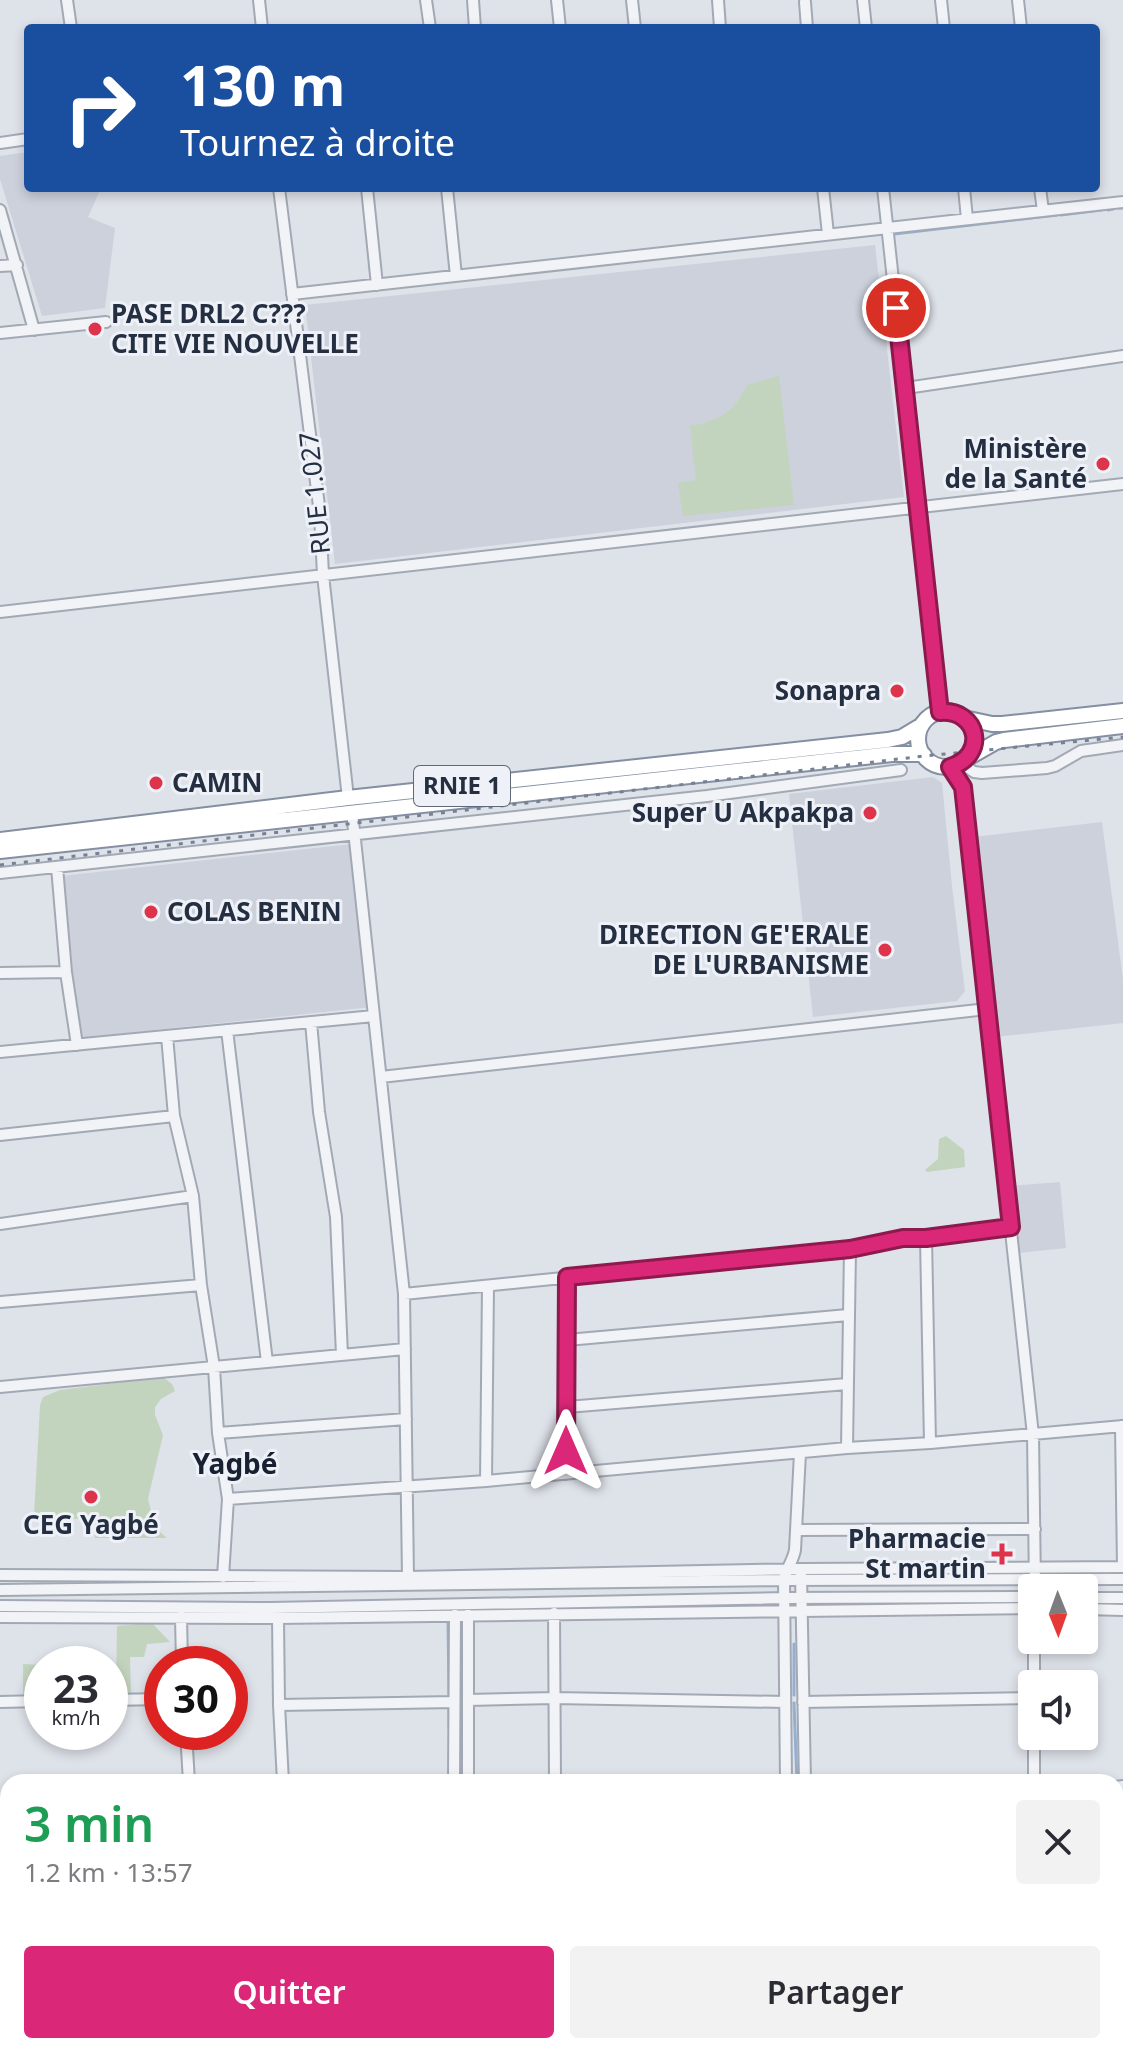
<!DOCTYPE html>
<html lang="fr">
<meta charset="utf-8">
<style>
:root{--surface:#fff;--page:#f2f2f3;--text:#2b2b33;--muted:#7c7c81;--accent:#db2777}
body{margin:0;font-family:"Noto Sans",sans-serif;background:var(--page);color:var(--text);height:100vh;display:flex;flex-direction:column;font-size:30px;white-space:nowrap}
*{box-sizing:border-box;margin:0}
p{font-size:26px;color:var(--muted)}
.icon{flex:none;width:44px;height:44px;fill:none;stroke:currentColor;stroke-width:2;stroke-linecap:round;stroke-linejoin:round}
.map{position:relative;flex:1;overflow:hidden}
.sheet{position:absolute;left:0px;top:1774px;width:1124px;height:280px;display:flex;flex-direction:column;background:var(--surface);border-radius:24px 24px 0 0;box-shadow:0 4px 12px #0003}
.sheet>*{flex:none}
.banner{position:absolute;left:24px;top:24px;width:1076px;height:168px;border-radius:8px;box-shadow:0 4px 12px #0003;background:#1a4fa0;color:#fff;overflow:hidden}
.needle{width:52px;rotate:179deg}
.buttons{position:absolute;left:1018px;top:1574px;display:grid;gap:16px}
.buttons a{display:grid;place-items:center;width:80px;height:80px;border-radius:8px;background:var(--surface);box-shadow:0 4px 12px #0003;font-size:40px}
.speed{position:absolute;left:24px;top:1646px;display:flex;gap:16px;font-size:40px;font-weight:700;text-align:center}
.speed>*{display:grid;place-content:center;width:104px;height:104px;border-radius:50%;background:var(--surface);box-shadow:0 4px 12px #0003;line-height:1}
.speed small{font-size:20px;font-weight:400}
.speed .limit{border:12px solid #d22;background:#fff;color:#111}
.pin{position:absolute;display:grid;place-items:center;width:68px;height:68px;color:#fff;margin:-34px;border:4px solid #fff;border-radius:50%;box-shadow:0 2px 8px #0007}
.me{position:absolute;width:88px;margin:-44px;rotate:0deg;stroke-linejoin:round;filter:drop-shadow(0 0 6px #0008)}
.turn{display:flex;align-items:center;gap:28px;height:168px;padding:0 24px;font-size:36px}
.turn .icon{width:104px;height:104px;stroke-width:2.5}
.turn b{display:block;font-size:56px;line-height:68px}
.round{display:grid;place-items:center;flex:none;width:84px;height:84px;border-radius:8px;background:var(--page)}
.head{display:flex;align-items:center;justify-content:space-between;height:136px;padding:0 24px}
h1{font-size:48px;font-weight:600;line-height:60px;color:#1e9e55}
.cta{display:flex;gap:16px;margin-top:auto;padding:16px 24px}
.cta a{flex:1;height:92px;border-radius:8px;background:var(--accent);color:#fff;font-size:32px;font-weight:600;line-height:92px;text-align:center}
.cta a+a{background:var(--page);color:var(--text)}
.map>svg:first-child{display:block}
.built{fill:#ccd1dc}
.green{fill:#c3d4be}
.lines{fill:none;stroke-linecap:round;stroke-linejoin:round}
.stream{stroke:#95afce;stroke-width:3}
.minor-casing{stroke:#a3a9b4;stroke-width:14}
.highway-casing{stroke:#848fa2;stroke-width:18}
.minor{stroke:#f1f3f7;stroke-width:10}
.highway{stroke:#fff;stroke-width:14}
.rail{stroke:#768195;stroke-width:3;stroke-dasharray:4 8;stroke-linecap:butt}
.route-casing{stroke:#8e194d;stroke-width:20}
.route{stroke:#db2777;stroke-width:14}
.poi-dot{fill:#dd344b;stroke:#eef1f7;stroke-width:3}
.labels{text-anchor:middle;stroke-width:6;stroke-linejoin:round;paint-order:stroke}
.shield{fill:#eef1f7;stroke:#616978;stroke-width:2}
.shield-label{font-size:24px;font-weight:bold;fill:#252f42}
.poi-label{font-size:26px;font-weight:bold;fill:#252f42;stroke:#eef1f7;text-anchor:end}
.street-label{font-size:26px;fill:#252f42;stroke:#eef1f7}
.neighbourhood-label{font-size:28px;font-weight:bold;fill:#182032;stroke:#eef1f7}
</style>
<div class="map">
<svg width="1123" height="2054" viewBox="0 0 1123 2054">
<rect width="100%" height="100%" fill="#dee2e9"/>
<path class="built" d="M28,152V188H101L88,217L115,228L105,308L42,316L0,179V156Z
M875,245L904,497L335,564L305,305Z
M933,777L942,783L952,886L965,991L957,1001L813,1017L789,794Z
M1102,822L1123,979V1023L995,1037L974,837Z
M352,844L372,1007L79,1038L61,876Z
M1060,1182L1066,1248L1018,1253L1011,1186Z"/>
<path class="green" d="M779,376L794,505L683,516L678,483L696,480L690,426C719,421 734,412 747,385Z
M946,1136L964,1150L965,1167L927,1172L925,1170L938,1159L939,1139Z
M163,1377L172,1384L175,1391L161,1399L155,1407V1415L163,1435L148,1499L153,1519L159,1531L167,1538H95L93,1520L34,1516L40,1405L43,1397L60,1390Z
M152,1623L170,1642L147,1644L144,1657H130L131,1694H116L117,1626Z
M23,1664L42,1665V1700L23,1699Z"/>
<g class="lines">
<path class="stream" d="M1119,208H1123
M1108,210L1113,209
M1061,215L1101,210
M894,234L1057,215
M448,1618L449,1698
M794,1695V1644
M794,1703L797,1782
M449,1706V1726
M452,2046V2054
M798,2046V2054"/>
<g class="minor-casing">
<path id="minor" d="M67,0L71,28
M259,0L262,28
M426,0L430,28
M473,0L475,28
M557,0L560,28
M632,0L635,28
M718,0L720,28
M863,0L866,28
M941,0L944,28
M1018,0L1021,28
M805,2L807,28
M0,143L28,139
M279,188L320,514L323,575L348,798
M367,188L377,285
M447,188L456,276
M823,188L828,234
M883,188L940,712
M964,188L967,219
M1040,188L1043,211
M0,210L34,330
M0,266L17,265
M292,294L1123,202
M0,333L106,322
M906,388L1123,356
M0,612L1123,484
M961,763L974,772L982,773L1047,768L1055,766L1081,751L1123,745
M950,767L963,787L1033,1435L1035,1588
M352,812L404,1294L408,1577
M57,867L66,972L77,1045
M0,873L707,796L901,770
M0,973L66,972
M311,1022L319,1112L336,1217L342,1355
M227,1030L267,1362
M167,1036L174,1116L193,1196L201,1285L214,1367L218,1433L228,1499L223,1577
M0,1052L374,1016
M381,1077L987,1009
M0,1135L174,1116
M0,1224L193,1196
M926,1238L930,1443
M404,1294L850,1249L903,1238H926L1011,1227
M0,1302L201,1285
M567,1340L848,1315
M0,1387L405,1349
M567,1407L847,1384
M1121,1426L1123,1567
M218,1433L406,1419
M847,1448L850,1249
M566,1474L567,1277
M486,1481L488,1286
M228,1499L486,1481L847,1448L930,1443L1123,1426
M798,1530L1035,1529
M0,1575L408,1577L800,1569L1123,1567
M801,1575L805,1782
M0,1590L784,1580L1123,1579
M1084,1598H1123
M0,1606L270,1608L785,1598L1032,1597
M1084,1609L1123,1610
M554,1613L555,1782
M468,1615V1782
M0,1617L278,1618L1032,1608
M181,1617L182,1664
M278,1618L279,1705L283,1782
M1034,1684V1640
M110,1700L162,1699
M468,1700L554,1698L785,1702
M0,1702L42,1701
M803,1702L1032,1698
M279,1705L454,1702
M186,1732L189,1782
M1034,1736V1782
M454,1782L455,1615
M786,1782L784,1580C786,1569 793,1561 795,1550L800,1453
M1116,1787L1123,1786
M0,1804H8
M0,1897H8
M1116,1989H1123
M0,1998H8
M472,2046V2054
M694,2046L695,2054
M790,2046V2054
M900,2046V2054
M284,2054V2046
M458,2054V2046
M806,2054V2046"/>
</g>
<g class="highway-casing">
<path id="highway" d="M918 739a28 28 0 1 1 56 0a28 28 0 1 1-56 0Z
M964,718L992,724H1002L1123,711
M966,759L996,742L1004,740L1123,726
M0,840L348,798L888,740L902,737L922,725
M0,851L892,754H920L924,755"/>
</g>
<use href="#minor" class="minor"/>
<use href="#highway" class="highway"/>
<path class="rail" d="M0,865L924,756L1123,737"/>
</g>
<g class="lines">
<g class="route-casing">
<path id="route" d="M566,1451L567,1277L850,1249L903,1238H926L1011,1227L963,787L950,767C988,756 979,709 940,712L896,308"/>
</g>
<use href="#route" class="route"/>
</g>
<g class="poi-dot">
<circle cx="95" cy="329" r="8"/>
<circle cx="1103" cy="464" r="8"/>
<circle cx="897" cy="691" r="8"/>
<circle cx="156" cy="783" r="8"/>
<circle cx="870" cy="813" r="8"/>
<circle cx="151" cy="912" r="8"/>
<circle cx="885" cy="950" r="8"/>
<circle cx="91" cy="1497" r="8"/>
<path d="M998 1542h8v8h8v8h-8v8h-8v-8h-8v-8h8z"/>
</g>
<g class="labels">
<rect class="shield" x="414" y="766" width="96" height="40" rx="6"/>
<g class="shield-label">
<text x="462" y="794">RNIE 1</text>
</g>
<g class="poi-label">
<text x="111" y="323" text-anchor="start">PASE DRL2 C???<tspan x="111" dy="30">CITE VIE NOUVELLE</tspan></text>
<text x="1087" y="458">Ministère<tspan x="1087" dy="30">de la Santé</tspan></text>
<text x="881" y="700">Sonapra</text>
<text x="172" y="792" text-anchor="start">CAMIN</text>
<text x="854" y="822">Super U Akpakpa</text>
<text x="167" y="921" text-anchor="start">COLAS BENIN</text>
<text x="869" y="944">DIRECTION GE'ERALE<tspan x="869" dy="30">DE L'URBANISME</tspan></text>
<text x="91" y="1534" text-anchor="middle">CEG Yagbé</text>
<text x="986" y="1548">Pharmacie<tspan x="986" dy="30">St martin</tspan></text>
</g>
<g class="street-label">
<text transform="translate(315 493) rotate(-96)" y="9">RUE 1.027</text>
</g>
<g class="neighbourhood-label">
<text x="235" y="1474">Yagbé</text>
</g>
</g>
</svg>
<div class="buttons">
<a><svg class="needle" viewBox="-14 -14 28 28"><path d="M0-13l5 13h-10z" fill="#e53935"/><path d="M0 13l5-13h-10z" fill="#7c7c81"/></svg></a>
<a><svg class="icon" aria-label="sound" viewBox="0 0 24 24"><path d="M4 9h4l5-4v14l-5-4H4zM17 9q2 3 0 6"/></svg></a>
</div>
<div class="speed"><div>23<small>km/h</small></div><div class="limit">30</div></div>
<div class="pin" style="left:896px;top:308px;background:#d93025"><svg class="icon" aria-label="arrive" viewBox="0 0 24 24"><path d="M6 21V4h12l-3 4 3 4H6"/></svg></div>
<svg class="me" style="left:566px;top:1451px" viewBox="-20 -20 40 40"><path d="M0-17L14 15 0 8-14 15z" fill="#db2777" stroke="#fff" stroke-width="4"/></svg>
<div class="banner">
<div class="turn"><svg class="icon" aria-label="right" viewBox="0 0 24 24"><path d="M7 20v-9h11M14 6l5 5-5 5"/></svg><div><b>130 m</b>Tournez à droite</div></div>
</div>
<section class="sheet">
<div class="head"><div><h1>3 min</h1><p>1.2 km · 13:57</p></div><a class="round"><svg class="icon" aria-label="close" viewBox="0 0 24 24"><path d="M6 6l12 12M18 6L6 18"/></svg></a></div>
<div class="cta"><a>Quitter</a><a>Partager</a></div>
</section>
</div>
